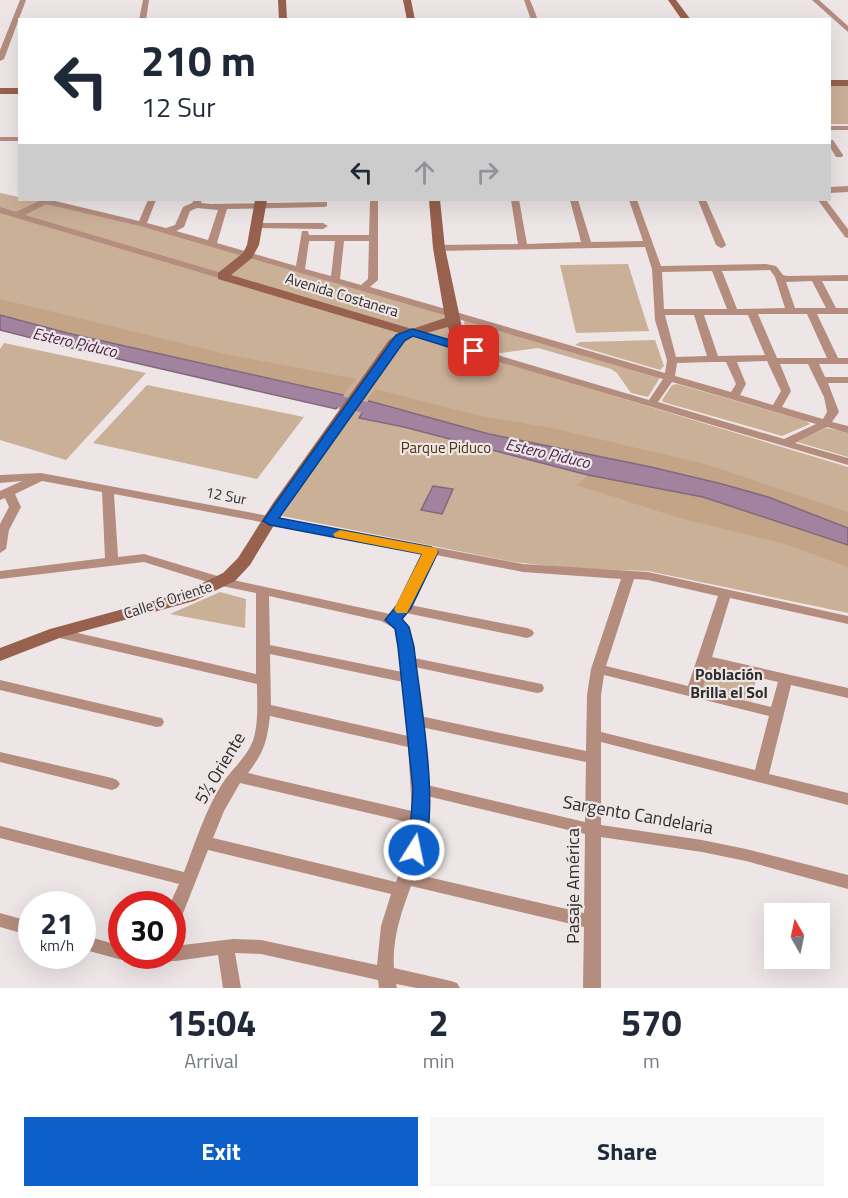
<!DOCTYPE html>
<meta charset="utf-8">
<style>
:root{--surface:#fff;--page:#f6f6f7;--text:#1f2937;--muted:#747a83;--accent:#0d60ca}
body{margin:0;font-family:"Titillium Web",sans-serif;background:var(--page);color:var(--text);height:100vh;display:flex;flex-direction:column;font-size:22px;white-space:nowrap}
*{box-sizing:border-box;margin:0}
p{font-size:20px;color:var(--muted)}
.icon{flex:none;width:33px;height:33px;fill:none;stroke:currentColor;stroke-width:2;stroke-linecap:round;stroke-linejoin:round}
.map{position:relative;height:988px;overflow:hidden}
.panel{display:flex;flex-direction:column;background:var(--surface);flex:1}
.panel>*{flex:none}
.guide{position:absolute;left:18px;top:18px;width:813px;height:183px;border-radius:0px;box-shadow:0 6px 24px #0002;background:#fff;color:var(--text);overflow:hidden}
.needle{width:39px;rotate:351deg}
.tools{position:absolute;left:764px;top:903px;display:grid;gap:12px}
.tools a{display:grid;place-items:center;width:66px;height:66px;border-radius:0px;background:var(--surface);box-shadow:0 6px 24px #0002;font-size:30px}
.speed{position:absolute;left:18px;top:891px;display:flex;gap:12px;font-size:30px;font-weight:700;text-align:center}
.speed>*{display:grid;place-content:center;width:78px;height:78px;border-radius:50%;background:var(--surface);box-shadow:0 6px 24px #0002;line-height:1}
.speed small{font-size:15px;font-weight:400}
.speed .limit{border:9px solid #d22;background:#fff;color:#111}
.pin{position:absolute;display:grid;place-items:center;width:51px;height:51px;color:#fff;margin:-26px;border-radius:12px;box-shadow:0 3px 9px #0006}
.me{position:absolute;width:66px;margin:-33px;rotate:10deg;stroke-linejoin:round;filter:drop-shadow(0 0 4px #0008)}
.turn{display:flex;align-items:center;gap:21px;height:126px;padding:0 24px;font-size:27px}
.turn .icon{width:78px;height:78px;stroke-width:2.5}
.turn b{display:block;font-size:42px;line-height:51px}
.lanes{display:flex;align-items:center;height:57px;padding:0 24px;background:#0003;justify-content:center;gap:30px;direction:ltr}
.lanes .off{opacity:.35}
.eta{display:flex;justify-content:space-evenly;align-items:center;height:102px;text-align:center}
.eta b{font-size:36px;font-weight:700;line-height:42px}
.action{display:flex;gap:12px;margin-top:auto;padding:12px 24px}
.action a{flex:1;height:69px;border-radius:0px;background:var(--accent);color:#fff;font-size:24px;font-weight:700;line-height:69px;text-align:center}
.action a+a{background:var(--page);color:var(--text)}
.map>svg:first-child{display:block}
.green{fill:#cbb098}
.forest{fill:#c3a487}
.water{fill:#a2839f;stroke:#80697d;stroke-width:1.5}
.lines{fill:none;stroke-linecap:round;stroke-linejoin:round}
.river{fill:#a2839f;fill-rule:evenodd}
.street{fill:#b48d7f;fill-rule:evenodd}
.secondary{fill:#97614d;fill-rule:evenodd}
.route{fill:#0d60ca;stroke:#083e83;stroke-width:1.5}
.slow{fill:#f59e0b}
.labels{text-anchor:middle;stroke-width:4.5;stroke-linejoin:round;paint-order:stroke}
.street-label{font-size:15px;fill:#302d2d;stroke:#eee6e6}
.park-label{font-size:15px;fill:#51310d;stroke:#eee6e6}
.water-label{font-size:16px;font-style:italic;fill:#481f46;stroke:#eee6e6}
.neighbourhood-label{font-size:16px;font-weight:bold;fill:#302d2d;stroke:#eee6e6}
.near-street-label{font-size:18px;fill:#302d2d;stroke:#eee6e6}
</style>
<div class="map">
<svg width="848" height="988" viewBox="0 0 848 988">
<rect width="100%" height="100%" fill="#eee6e6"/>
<path class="green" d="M830,86H848V124H830Z
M0,193L19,197L20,200L44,201L140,224L449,313L459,349L848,467V613L648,571L568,568L514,562L282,516L351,412L88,352L0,328Z
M628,264L649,331L576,333L560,265Z
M464,321H465L661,376L648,397L631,393L617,373L611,369L538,348L501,353L469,344L466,342Z
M655,340L664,366L660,370L575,345L580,342Z
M4,343L146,373L66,460L0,440V349Z
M677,384L806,421L810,424L782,436L663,402L662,400L672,385Z
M147,385L304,417L257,479L93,443Z
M826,428L848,432V457L797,442Z
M220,592L246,599L245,628L170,614Z
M703,664L757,677L751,701L696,687Z"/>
<path class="forest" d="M0,299L230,355L357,379L343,395L67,333L0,315Z
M375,389L481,416L552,428L709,465L848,512V528L768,497L722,484L651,467L489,434L367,400Z
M588,475L703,497L829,538L848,545V567L782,543L679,518L577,485Z"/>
<path class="water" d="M0,315L67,333L343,395L336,409L75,349L0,330Z
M369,401L489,434L651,467L722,484L768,497L848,528V545L703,497L588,475L404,427L359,418Z
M433,486L453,489L442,514L421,510Z"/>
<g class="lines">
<path class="river" d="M312,389L400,410L403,414L400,418L393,420L305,399L302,395L305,391Z"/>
<path class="street" d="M20,0H26L4,59L0,61V50Z
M143,0H149L146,20H139Z
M524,0H530L538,20H531Z
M812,0H819L848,26V32Z
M830,126H848V130H830Z
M0,137H19L20,141H0Z
M830,140H833L843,155L842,157H836L830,147Z
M848,186V192L830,193V187Z
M41,200H51L139,221L148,200H156L147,223L166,228L175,225L183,207L192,203L194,200H202L201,203L211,204L327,202V206L324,207L227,209L217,243L296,266L302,231H308L309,235H369L370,200H378V280L370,287L665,373L667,360L655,320L652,269L645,247L439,251L434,248L439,245L518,244L511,200H519L527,244L581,242L570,200H578L591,242L643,241L629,200H637L661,266L766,264L776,266L783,275L787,276L848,275V281H822L836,308H848V314H817L838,358H848V364H819L825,377H848V383H828L839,412L832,422L848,426V433L827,427L795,443L848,458V465L408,335L407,333L412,330L416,331L649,400L663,379L140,226L46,204L25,215L225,274L227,276L225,278H219L0,213V207L16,212ZM197,208L218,210L208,240L176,231L184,227L190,211ZM309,241H335L331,276L305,269ZM344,241H369L368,279L361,285L340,279ZM770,270L775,277L785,308L737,309L722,271ZM712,271L727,309H664L662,272ZM812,281L826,308H795L786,282ZM758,314H807L827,358H777ZM665,315H694L707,356L676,357ZM704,315H748L765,355L718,356ZM767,361L781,391L773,405L740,395L746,384L737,362ZM711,362H726L736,384L731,392L675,376L677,363ZM780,364H808L824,397L827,412L823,419L782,407L791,391ZM672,382L816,424L784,439L658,402Z
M698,200H706L726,245L724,247L721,248L716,245Z
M818,200H826L848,229V238L845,237Z
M257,223H323L328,226L323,229L254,228V224Z
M41,473L523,564L648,572L848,616V624L730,598L712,657L848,688V698L791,685L769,774L848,793V805L601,742V825L702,840L746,849L848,875V889L746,861L702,852L601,837V988H583L584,927L411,886C401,913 392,939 394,968L451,981L457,983L460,988H417L396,984L397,988H379L378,980L261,954L235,953L241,988H223L218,955L176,961C162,960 138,970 126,959L122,960L82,949V935L122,946V956H172V928L178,930L183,945L233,939L261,940L377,965L381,926L391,894L208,850L180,921L178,926L172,928V904H170L179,884L0,838V826L184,872C195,843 205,811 222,784C231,770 245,759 252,743C259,726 257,702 257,684L51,636L49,633L51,630L56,628L256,674V593L217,585L144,562L0,579V571L105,558L102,492L42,481L15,494L21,507L9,530L6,549L0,553V524L9,507L5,498L0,500V491L22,481L0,483V475ZM114,494L424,553L392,613L394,616H404L406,613L527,638L532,636L534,633L532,630L527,628L410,605L436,555L523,572L621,579L591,669L587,695L586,751L420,716L415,667L537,693L542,692L544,688L542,684L537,683L414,658L409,627L407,624L390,614L224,578L144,554L118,557ZM634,579L648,580L718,596L688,686L606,666ZM269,596L381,621L396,629L402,672L270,645ZM270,654L403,682L408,736L271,705ZM709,666L778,682L771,707L702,690ZM604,675L769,716L755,770L601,732V695ZM270,716L408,747L412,811L248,773C264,752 267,742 270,716ZM421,727L586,762L585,822L427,785ZM240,783L411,823L406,853L396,882L213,838L224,811ZM427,796L585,834L584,913L415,874L426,832Z
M0,680L157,717L162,718L164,722L162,726L157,727L0,690Z
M0,752L112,778L117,780L120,784L117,788L112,790L0,762Z
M0,913L32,922V936L0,927Z"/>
<path class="secondary" d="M278,0H286L287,20H279Z
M403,0H411L415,20H407Z
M668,0H676L691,20H682Z
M830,80H848V86H830Z
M0,88H20V94H0Z
M255,200H267L259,245L252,258L231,275L412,329L445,318L433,248L429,200H440L445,248L466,346L459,350L454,349L448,327L412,337L399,346L285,507L250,565L235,581L194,601L62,637L0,661V648L50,629L182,593L223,573L238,558L273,503L389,340L399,333L218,279V273L243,253L247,245Z"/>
</g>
<path class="route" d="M412,329L478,348L480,351L474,355L413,336L405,340L279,518L431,547L438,552L411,608L402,619L409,627L414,647C419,695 442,815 421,855L414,857L408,855L405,850L411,819L413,789L398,647L395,629L385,620L397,605L422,554L270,525L263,521L396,335Z"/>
<path class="slow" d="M340,530L436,548L438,552L407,613H397L394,609L422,554L335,537L333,534Z"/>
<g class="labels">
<g class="street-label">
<text transform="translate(342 295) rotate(17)" y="5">Avenida Costanera</text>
<text transform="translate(226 496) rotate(11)" y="5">12 Sur</text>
<text transform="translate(168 600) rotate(-18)" y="5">Calle 6 Oriente</text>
</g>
<g class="park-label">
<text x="446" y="453">Parque Piduco</text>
</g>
<g class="water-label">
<text transform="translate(75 342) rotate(13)" y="6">Estero Piduco</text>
<text transform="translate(548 453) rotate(13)" y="6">Estero Piduco</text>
</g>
<g class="neighbourhood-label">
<text x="729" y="680">Población<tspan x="729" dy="18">Brilla el Sol</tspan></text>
</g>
<g class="near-street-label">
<text transform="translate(220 768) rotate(-59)" y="6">5½ Oriente</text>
<text transform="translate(638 815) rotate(10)" y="6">Sargento Candelaria</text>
<text transform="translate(573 886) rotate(-90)" y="6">Pasaje América</text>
</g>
</g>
</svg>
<div class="tools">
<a><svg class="needle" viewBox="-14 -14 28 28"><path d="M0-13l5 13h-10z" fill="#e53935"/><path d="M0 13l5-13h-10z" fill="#747a83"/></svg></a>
</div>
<div class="speed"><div>21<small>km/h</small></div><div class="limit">30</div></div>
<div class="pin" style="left:474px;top:351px;background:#d93025"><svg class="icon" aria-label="arrive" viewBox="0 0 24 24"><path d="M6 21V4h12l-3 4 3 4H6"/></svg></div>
<svg class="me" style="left:414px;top:850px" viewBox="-20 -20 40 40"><circle r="17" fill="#0d60ca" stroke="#fff" stroke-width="3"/><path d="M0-11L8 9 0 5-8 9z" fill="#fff"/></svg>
<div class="guide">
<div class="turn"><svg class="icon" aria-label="left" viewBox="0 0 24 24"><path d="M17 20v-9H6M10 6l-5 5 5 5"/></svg><div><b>210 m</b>12 Sur</div></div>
<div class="lanes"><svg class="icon" aria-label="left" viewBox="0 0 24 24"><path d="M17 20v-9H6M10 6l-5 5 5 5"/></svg><svg class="icon off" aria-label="ahead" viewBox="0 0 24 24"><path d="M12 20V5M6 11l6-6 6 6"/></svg><svg class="icon off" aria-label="right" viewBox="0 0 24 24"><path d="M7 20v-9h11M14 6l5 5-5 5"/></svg></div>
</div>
</div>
<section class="panel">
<div class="eta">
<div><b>15:04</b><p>Arrival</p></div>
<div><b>2</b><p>min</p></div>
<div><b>570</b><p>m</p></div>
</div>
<div class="action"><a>Exit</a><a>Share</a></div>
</section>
